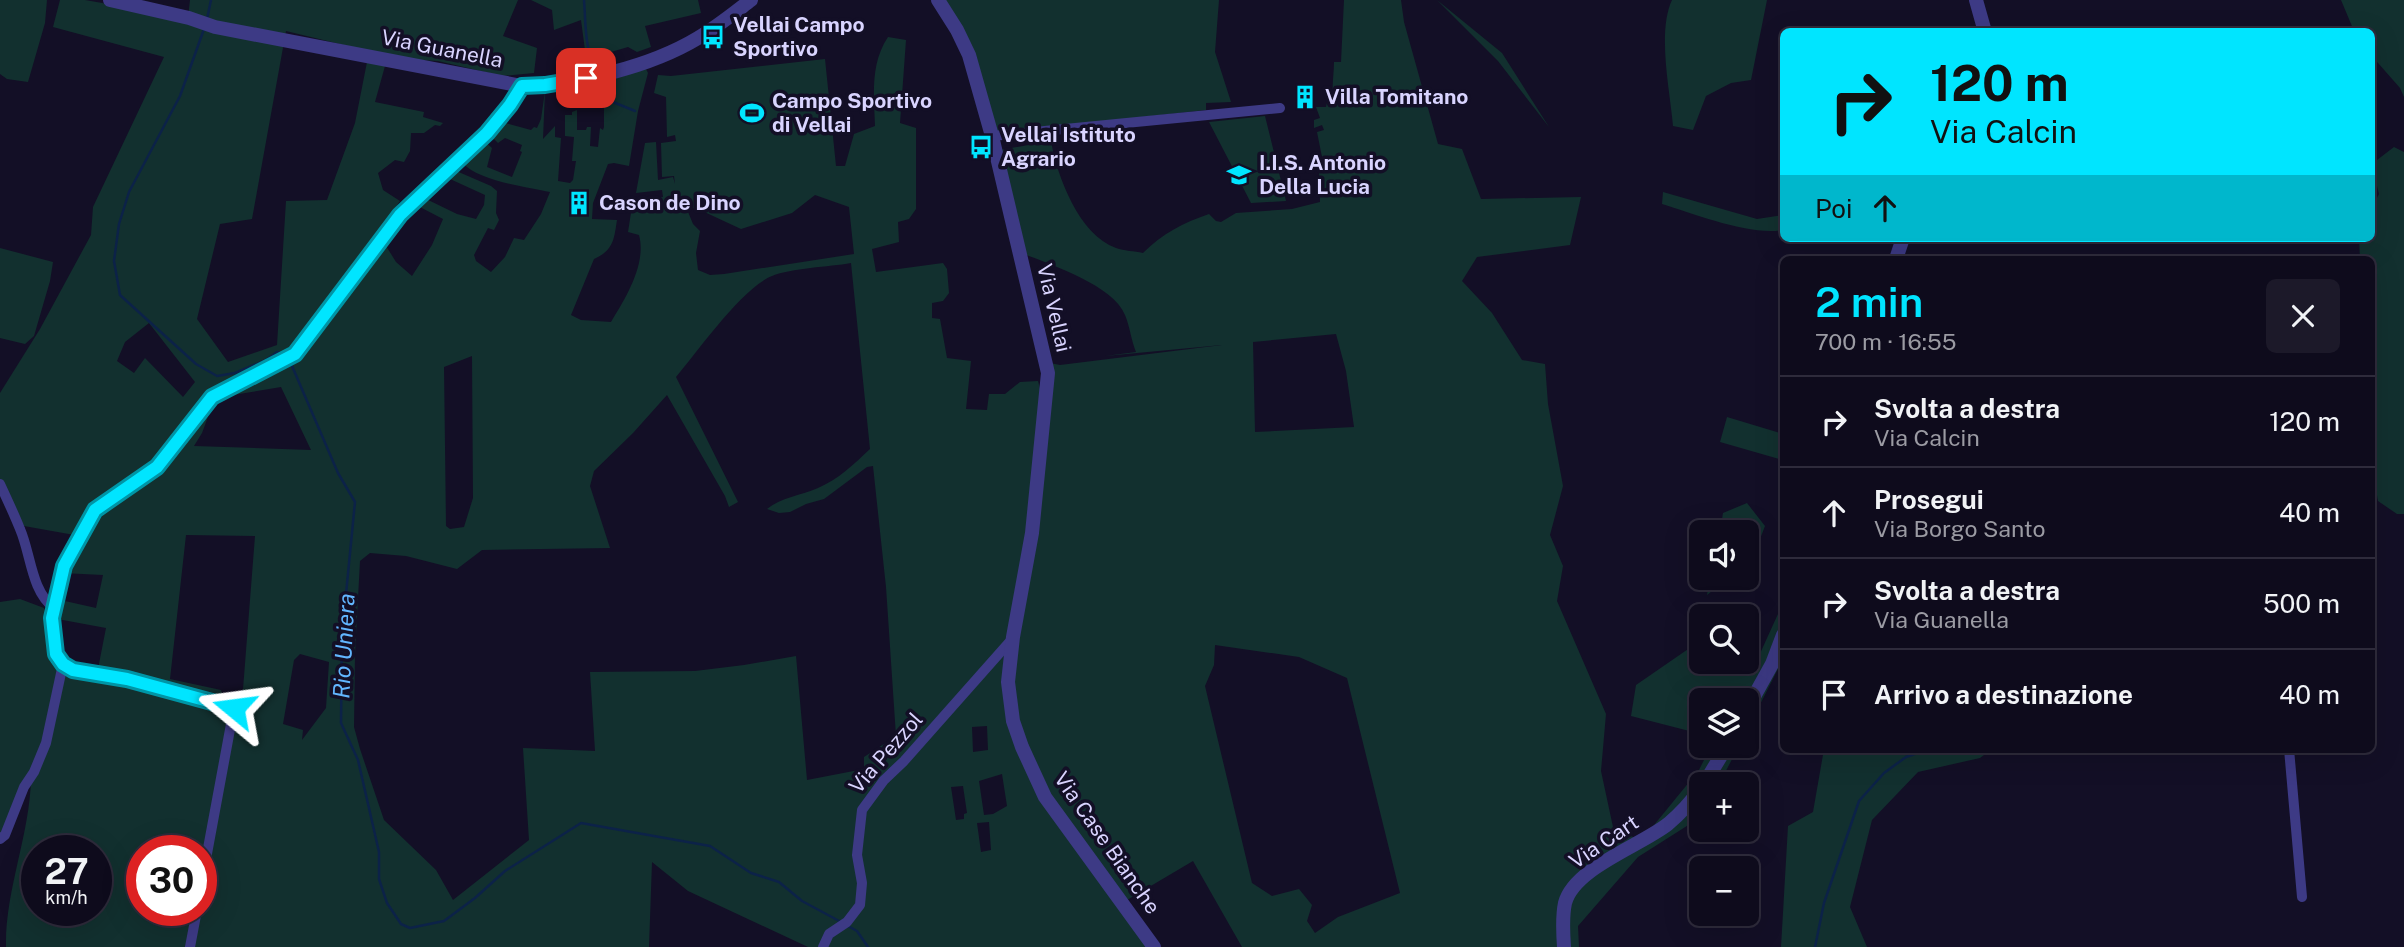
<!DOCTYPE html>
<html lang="it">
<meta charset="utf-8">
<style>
:root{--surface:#0e0b1c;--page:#1c1929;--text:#f1f3f6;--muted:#9b9ba3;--line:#2e2b3b;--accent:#00e5ff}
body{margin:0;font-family:"Public Sans",sans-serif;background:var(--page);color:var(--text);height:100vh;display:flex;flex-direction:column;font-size:26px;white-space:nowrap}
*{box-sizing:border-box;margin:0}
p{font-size:23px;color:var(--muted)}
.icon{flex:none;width:38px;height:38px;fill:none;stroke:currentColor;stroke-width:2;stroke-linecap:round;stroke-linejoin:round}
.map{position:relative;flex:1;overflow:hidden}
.details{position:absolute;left:1780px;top:256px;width:595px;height:497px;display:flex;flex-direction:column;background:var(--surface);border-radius:10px;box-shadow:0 7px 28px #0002,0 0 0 2px var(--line)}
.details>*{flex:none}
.banner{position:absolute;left:1780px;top:28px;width:595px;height:214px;border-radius:10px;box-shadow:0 7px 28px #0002,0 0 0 2px var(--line);background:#00e5ff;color:#111;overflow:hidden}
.controls{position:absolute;left:1689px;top:520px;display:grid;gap:14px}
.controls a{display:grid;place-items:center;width:70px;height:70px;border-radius:10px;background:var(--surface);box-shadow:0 7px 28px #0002,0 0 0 2px var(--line);font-size:35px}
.speed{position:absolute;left:21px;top:835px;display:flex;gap:14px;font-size:35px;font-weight:700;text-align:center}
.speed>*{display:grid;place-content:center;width:91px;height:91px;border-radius:50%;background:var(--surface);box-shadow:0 7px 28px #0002,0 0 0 2px var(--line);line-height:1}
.speed small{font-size:18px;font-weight:400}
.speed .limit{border:10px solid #d22;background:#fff;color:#111}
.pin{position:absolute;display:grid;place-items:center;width:60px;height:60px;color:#fff;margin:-30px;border-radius:14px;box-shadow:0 4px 10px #0006}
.me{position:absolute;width:77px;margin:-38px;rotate:286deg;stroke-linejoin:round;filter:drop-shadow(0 0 5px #0008)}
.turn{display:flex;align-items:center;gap:24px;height:147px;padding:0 35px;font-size:32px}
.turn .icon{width:91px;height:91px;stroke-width:2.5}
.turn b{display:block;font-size:49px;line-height:60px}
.then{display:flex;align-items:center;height:66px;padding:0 35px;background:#0003;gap:14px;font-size:26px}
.round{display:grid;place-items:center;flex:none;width:74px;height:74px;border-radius:10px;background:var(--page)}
.overview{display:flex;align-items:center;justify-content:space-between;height:119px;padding:0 35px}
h1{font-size:42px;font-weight:600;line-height:52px;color:var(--accent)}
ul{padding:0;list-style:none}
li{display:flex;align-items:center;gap:21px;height:91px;padding:0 35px;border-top:2px solid var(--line)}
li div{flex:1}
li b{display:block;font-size:26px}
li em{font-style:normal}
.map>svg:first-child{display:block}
.green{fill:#12302f;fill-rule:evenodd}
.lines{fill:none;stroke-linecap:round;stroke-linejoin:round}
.stream{stroke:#0c2248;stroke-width:2.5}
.minor{stroke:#3d3a85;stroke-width:10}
.tertiary{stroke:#3d3a85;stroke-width:14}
.route-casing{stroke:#0095a6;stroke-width:18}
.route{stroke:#00e5ff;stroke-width:12}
.labels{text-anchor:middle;stroke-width:7;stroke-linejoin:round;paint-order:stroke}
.poi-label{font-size:21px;font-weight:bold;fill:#d9d4ff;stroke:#130f26;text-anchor:start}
.street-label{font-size:21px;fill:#d9d4ff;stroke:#130f26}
.water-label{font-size:23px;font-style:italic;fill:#62b6ff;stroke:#130f26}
</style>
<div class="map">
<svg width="2404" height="947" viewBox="0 0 2404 947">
<rect width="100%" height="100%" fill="#130f26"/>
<path class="green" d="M0,0H47L45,23L28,82L7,79L0,74Z
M60,0H85L188,18L190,0H518L503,36L537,48L534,73L502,76L438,61L402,59L286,31L252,219L220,224L197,319L228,362L277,345L286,201L327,200L355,123L367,62L385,66L375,102L424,112L423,117L443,123L440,126L435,125L424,133H411L410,151L404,162L395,160L378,173L383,190L400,201L378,233L396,262L412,276L432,245L443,219L416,205L422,197L457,214L476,219L484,205L485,195L450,179L445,174L454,170L491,186L497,191L496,213L499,220L494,230L488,228L474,255L476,261L491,272L505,257L514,238L524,240L541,214L550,192C527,187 478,181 463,163L482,139L492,148L487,167L512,177L522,152L520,151L522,145L505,138L498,143L488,133L498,121L531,130L534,127L537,128L541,119L545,91L543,139L555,126V137L561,138L558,181L570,183L573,180L576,161H572L574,137L565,136V115H572V112L577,110V130H586L587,127H591L590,146L598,147L600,128L603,130L604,127V100L594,80H601L606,88L603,79L646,69L648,73L638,111L629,166L614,163L608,164L593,203L592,219L617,220C614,239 614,250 594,259L571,315L581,320L611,322C625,299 647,264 639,235L628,232L633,200L663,197L662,190L636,193L645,143L656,142L658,180L673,177L675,184L674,176L662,177L661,143L676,141L675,135L667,137L666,97L654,93L658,75L671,76L825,59L836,166H845L854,134L875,126C874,95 870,64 888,37L906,40L900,123L916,128V209L909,219L898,222L899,242L872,249L876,272L943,263L947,269L949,293L943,301L932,303V318L940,319L947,358L971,361L966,409L987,410L989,394H1005L1020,382L1038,381L1043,400L1008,682L1050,363L1060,365L1222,345L1105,356L1136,352C1131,340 1130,327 1125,315C1114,286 1052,265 1024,254L1000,150L1051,141C1057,176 1079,235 1116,248C1124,251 1134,251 1143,253C1163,233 1183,223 1209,214L1216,221L1221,222L1236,213L1292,209L1320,202L1319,173L1325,172L1317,132L1324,130L1322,125L1314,128V120L1320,118L1316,107H1326L1327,102L1334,101C1331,89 1334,75 1334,62H1341L1344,0H1401L1404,22L1438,144L1462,149L1481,199L1581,197L1570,245L1477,257L1462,281L1492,313L1522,360L1545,364L1548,404L1563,486L1550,535L1563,566L1557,601L1606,714L1601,771L1613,827L1641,841L1699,770L1711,746H1739L1719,784H1701V817L1638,857L1578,926L1579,947H1242L1193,861L1122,903L1154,947H808L688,891L652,862L649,947H6C5,890 30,835 31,778L0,839V602L20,599L44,608L56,663L97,674L106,628L52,618L56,599L96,608L103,575L62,573L80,536L24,526L0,484V393L40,329L91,235L93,207L164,57L53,27ZM815,195L849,207L854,254L724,274L710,275L698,270L696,253L700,231L693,224L686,207L698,209L741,229L792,213ZM851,263L870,449C854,464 839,479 818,488C802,495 780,498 767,509L779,513L790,512L806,504L824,499L867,467L873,466L886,587L896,736L864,757V769L807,780L796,656L744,665L695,671L590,672L595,751L523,748L529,840L453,900L436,870L384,820L360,749L354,727L355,655L360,561L370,553L406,556L457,569L482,550L610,548L590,486L594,471L633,433L667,395L725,496L729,507L738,502L676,377C698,351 742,288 772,276C791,268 829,267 851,263ZM149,323L195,382L183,397L145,358L134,373L117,361L125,342ZM1336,334L1346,371L1354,427L1255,432L1253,342ZM472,356L473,498L464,527L450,529L446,526L444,367ZM281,387L311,450L194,446L202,433L215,398ZM186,535L255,536L242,702L224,700L221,690L170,679ZM1215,645L1299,657L1347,678L1400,893L1338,917L1315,933L1307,921L1312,905L1299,889L1272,896L1252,883L1205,686L1214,665ZM300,654L329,662L326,708L302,740L303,730L283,724L294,660ZM987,726L988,750L973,752L972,727ZM1002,774L1007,806L993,814L984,815L979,781ZM963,786L967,813L964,814V819L956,820L951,787ZM989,822L991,850L981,852L977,823ZM37,850H96V910H37ZM142,850H201V910H142Z
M531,0H698L701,13L645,26L651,47L637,52L628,47L611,52L605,66L590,70L585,50L581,20L554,30L552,10Z
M943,0H1219L1215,52L1231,102L1206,103V110L997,133Z
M1437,0L1502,53L1549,127L1498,61Z
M1672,0H1767L1751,80L1731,83L1706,96L1693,130L1673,126C1670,91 1657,32 1672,0Z
M2341,0H2404V97L2400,88L2371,55V32L2354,31Z
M589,81L594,94L579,95L578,106H576L573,85Z
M1265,116L1286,201L1251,203L1209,122Z
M2394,147L2404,152V514H2397L2378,501L2371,462V259H2360L2359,238H2371V209L2379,194L2375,178L2377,160Z
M1663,192L1757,219L1783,215V230C1750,236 1695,214 1662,204Z
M0,248L53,262L50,281L34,336L25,344L0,338Z
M1727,417L1783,434V460L1720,442Z
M1747,503L1765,526L1747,573L1746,532H1720L1723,513Z
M1710,578H1745L1742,585L1725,581L1707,595Z
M1783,603V659L1747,730L1746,700H1701V734L1631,716L1636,685L1694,645L1701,648V662H1733L1753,669Z
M1824,749H1992L1980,758L1918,772L1872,820L1850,907L1867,947H1781L1788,826L1813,812Z"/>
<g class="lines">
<path class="stream" d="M584,0C586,24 584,50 597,70
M207,19L211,0
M204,29L180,96L129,192L119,224L114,261L120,295L196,364L217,376L235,373L266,360L277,352L285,354
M602,79L613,102L635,111
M289,359L338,473L355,502L342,635L341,723L358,760L379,852V879L387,903L401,924L410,928L444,921L475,898L505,871L581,823L710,846L751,873L779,882L802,901L841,922
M846,925L857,931L868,947
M1815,947L1824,903L1859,801L1884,773L1906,757L1929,749"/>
<path class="minor" d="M992,136L1280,108
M0,484C7,499 14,514 20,529C31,554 31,591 54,608
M2289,749L2302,897
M0,839L5,835L24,787L34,772L46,743L63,664
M201,886L234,708L127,679L73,669L63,664L56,654L52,618L64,566L95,511L157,467L212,397L295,354L400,215L487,133L510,105L522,86
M190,947L197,910
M823,947L829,934L847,922L860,905L862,883L857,855L862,810L884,780L904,761L1013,638"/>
<path class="tertiary" d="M110,0L189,18L215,27L522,86C578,84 650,67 698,38C717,27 734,13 751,0
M938,0L957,30L969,55L992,136L1048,373L1032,533L1013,637L1008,682L1013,721L1022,747L1045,797L1154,947
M1976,0L1985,32
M1896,259L1903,238
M1746,711L1772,664L1783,635
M1704,784L1727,746
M1564,947C1563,933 1562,917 1565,903C1574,868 1640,846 1668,824C1681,813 1691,802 1701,788"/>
</g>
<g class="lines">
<g class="route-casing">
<path id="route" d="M234,708L127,679L73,670L63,664L56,654L52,618L64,566L95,510L157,467L212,397L295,354L400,215L487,133L510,105L522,86L545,85L586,78"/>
</g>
<use href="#route" class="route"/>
</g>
<defs>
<g id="bus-bare" transform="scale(1.89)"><path d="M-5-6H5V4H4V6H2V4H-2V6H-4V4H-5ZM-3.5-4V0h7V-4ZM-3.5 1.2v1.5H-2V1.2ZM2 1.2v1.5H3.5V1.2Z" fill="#00e5ff" stroke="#130f26" stroke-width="2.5" paint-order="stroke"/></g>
<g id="building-bare" transform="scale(1.89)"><path d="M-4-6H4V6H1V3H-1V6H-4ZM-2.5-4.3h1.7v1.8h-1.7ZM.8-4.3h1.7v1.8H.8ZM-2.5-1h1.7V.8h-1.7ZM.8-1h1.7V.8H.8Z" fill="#00e5ff" stroke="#130f26" stroke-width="2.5" paint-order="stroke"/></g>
<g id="stadium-bare" transform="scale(1.89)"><path d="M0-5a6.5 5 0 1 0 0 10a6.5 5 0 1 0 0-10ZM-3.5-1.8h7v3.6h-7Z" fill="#00e5ff" stroke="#130f26" stroke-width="2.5" paint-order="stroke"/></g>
<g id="school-bare" transform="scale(1.89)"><path d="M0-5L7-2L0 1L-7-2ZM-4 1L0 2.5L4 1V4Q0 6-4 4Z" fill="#00e5ff" stroke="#130f26" stroke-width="2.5" paint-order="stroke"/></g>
</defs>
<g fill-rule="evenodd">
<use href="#bus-bare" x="713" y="37"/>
<use href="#building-bare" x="1305" y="97"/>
<use href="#stadium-bare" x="752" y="113"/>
<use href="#bus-bare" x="981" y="147"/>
<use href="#school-bare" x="1239" y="175"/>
<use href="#building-bare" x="579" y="203"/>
</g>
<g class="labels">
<g class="poi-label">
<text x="733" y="32">Vellai Campo<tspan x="733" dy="24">Sportivo</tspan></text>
<text x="1325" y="104">Villa Tomitano</text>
<text x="772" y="108">Campo Sportivo<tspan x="772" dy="24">di Vellai</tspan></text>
<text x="1001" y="142">Vellai Istituto<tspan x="1001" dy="24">Agrario</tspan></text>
<text x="1259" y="170">I.I.S. Antonio<tspan x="1259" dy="24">Della Lucia</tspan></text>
<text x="599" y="210">Cason de Dino</text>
</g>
<g class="street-label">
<text transform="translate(442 49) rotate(11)" y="7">Via Guanella</text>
<text transform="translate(1054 308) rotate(77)" y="7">Via Vellai</text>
<text transform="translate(886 753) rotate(-49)" y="7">Via Pezzol</text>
<text transform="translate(1604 842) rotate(-34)" y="7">Via Cart</text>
<text transform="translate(1107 843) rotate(55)" y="7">Via Case Bianche</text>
</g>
<g class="water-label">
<text transform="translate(344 646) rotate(-87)" y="8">Rio Uniera</text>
</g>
</g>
</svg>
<div class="controls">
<a><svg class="icon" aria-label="sound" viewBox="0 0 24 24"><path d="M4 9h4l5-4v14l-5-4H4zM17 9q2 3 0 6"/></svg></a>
<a><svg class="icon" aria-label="search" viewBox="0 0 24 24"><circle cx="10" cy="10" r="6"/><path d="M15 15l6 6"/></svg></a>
<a><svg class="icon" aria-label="layers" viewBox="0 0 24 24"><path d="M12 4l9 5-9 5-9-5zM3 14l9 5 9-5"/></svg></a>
<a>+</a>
<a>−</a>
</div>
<div class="speed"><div>27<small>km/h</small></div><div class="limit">30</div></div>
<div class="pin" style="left:586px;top:78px;background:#d93025"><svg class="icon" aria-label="arrive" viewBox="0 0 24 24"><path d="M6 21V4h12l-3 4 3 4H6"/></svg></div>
<svg class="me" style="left:234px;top:708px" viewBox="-20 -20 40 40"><path d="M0-17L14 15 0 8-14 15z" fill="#00e5ff" stroke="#fff" stroke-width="4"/></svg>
<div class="banner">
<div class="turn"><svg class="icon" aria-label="right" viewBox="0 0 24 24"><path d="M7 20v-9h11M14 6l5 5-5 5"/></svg><div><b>120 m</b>Via Calcin</div></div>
<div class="then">Poi<svg class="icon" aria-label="ahead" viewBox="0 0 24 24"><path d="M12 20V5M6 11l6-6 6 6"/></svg></div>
</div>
<section class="details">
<div class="overview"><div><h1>2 min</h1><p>700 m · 16:55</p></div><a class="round"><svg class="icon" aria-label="close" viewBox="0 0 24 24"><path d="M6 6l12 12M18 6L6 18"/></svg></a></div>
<ul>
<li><svg class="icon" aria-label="right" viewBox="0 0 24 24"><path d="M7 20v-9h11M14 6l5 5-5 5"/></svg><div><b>Svolta a destra</b><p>Via Calcin</p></div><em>120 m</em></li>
<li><svg class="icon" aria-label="ahead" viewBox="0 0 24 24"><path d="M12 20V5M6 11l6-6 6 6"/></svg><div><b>Prosegui</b><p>Via Borgo Santo</p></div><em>40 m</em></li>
<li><svg class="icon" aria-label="right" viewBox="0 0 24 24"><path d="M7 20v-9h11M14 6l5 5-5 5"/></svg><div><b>Svolta a destra</b><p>Via Guanella</p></div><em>500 m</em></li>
<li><svg class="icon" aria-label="arrive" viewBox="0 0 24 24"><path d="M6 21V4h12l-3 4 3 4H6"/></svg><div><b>Arrivo a destinazione</b></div><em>40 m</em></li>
</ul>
</section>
</div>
